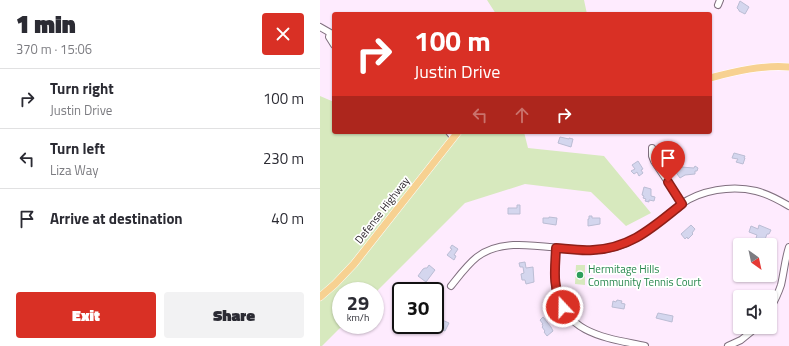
<!DOCTYPE html>
<meta charset="utf-8">
<style>
:root{--surface:#fff;--page:#f2f2f3;--text:#2b2b33;--muted:#7c7c81;--line:#e1e1e2;--accent:#d93025}
body{margin:0;font-family:"Titillium Web",sans-serif;background:var(--page);color:var(--text);height:100vh;display:flex;flex-direction:column;font-size:15px;white-space:nowrap}
*{box-sizing:border-box;margin:0}
p{font-size:13px;color:var(--muted)}
.icon{flex:none;width:22px;height:22px;fill:none;stroke:currentColor;stroke-width:2;stroke-linecap:round;stroke-linejoin:round}
.map{position:relative;flex:1;overflow:hidden}
.drawer{display:flex;flex-direction:column;background:var(--surface);width:320px}
.drawer>*{flex:none}
.top-card{position:absolute;left:12px;top:12px;width:380px;height:122px;border-radius:4px;box-shadow:0 1px 3px #0004;background:#d93025;color:#fff;overflow:hidden}
.needle{width:26px;rotate:147deg}
.buttons{position:absolute;left:413px;top:238px;display:grid;gap:8px}
.buttons a{display:grid;place-items:center;width:44px;height:44px;border-radius:4px;background:var(--surface);box-shadow:0 1px 3px #0004;font-size:20px}
.speed{position:absolute;left:12px;top:282px;display:flex;gap:8px;font-size:20px;font-weight:700;text-align:center}
.speed>*{display:grid;place-content:center;width:52px;height:52px;border-radius:50%;background:var(--surface);box-shadow:0 1px 3px #0004;line-height:1}
.speed small{font-size:10px;font-weight:400}
.speed .limit{border:2px solid #111;border-radius:6px;background:#fff;color:#111}
.pin{position:absolute;display:grid;place-items:center;width:34px;height:34px;color:#fff;margin:-41px -17px;border-radius:50% 50% 50% 0;rotate:-45deg;box-shadow:0 0 4px #0007}
.pin .icon{rotate:45deg}
.me{position:absolute;width:44px;margin:-22px;rotate:339deg;stroke-linejoin:round;filter:drop-shadow(0 0 3px #0008)}
.turn{display:flex;align-items:center;gap:14px;height:84px;padding:0 16px;font-size:18px}
.turn .icon{width:52px;height:52px;stroke-width:2.5}
.turn b{display:block;font-size:28px;line-height:34px}
.lanes{display:flex;align-items:center;height:38px;padding:0 16px;background:#0003;justify-content:center;gap:20px;direction:ltr}
.lanes .off{opacity:.35}
.round{display:grid;place-items:center;flex:none;width:42px;height:42px;border-radius:4px;background:var(--page)}
.headline{display:flex;align-items:center;justify-content:space-between;height:68px;padding:0 16px}
h1{font-size:24px;font-weight:800;line-height:30px}
.action{display:flex;gap:8px;margin-top:auto;padding:8px 16px}
.action a{flex:1;height:46px;border-radius:4px;background:var(--accent);color:#fff;font-size:16px;font-weight:800;line-height:46px;text-align:center}
.action a+a{background:var(--page);color:var(--text)}
ul{padding:0;list-style:none}
li{display:flex;align-items:center;gap:12px;height:60px;padding:0 16px;border-top:1px solid var(--line)}
li div{flex:1}
li b{display:block;font-size:15px}
li em{font-style:normal}
main{display:flex;flex:1;min-height:0}
.map>svg:first-child{display:block}
.green{fill:#d7e9be}
.building{fill:#d4d6ee;stroke:#bbbdd4}
.lines{fill:none;stroke-linecap:round;stroke-linejoin:round}
.minor-casing{stroke:#806f7f;stroke-width:8}
.major-casing{stroke:#fff;stroke-width:8}
.minor{stroke:#fff;stroke-width:6}
.major{stroke:#f7d191;stroke-width:7}
.route-casing{stroke:#8d1f18;stroke-width:10}
.route{stroke:#d93025;stroke-width:7}
.leisure-dot{fill:#2e9e5b;stroke:#fff;stroke-width:1.5}
.labels{text-anchor:middle;stroke-width:3.5;stroke-linejoin:round;paint-order:stroke}
.street-label{font-size:11px;fill:#2c252c;stroke:#fff}
.leisure-label{font-size:11px;fill:#27864d;stroke:#fff;text-anchor:start}
</style>
<main>
<section class="drawer">
<div class="headline"><div><h1>1 min</h1><p>370 m · 15:06</p></div><a class="round" style="background:#d93025;color:#fff"><svg class="icon" aria-label="close" viewBox="0 0 24 24"><path d="M6 6l12 12M18 6L6 18"/></svg></a></div>
<ul>
<li><svg class="icon" aria-label="right" viewBox="0 0 24 24"><path d="M7 20v-9h11M14 6l5 5-5 5"/></svg><div><b>Turn right</b><p>Justin Drive</p></div><em>100 m</em></li>
<li><svg class="icon" aria-label="left" viewBox="0 0 24 24"><path d="M17 20v-9H6M10 6l-5 5 5 5"/></svg><div><b>Turn left</b><p>Liza Way</p></div><em>230 m</em></li>
<li><svg class="icon" aria-label="arrive" viewBox="0 0 24 24"><path d="M6 21V4h12l-3 4 3 4H6"/></svg><div><b>Arrive at destination</b></div><em>40 m</em></li>
</ul>
<div class="action"><a>Exit</a><a>Share</a></div>
</section>
<div class="map">
<svg width="469" height="346" viewBox="0 0 469 346">
<rect width="100%" height="100%" fill="#feebfe"/>
<path class="green" d="M167,0H264L267,14H176Z
M0,96L14,102V132H204L208,148L284,156L331,213L306,226L271,192L205,184L145,203L55,293V291H21V325H23L2,346H0Z
M256,265H265V285L255,284Z"/>
<path class="building" d="M420,1L429,7L425,14L419,11V10L417,8Z
M240,137L249,139V138L253,139L251,147L238,143Z
M414,153L425,156L424,158H425L423,164L416,162L418,159L412,158Z
M318,161L323,169L321,170L323,173L319,176L317,172L314,174L311,171L315,169L312,165Z
M375,166L378,168L377,171H375V174L365,175L360,178L355,171L361,167L374,168Z
M324,187L331,189V196L335,197L334,201L329,200V202L325,201L326,199L323,198L324,196L322,195Z
M197,205H200V214H188V208H197Z
M269,216H272V218H280V224L268,226V219H269Z
M229,217L237,218L236,225L223,223V218H229Z
M371,225L375,229L372,233L373,234L368,239L367,237L365,239L361,234Z
M439,225L451,230L449,234H447L444,242L450,245H436L438,239L436,238L437,235L429,232L431,226L438,229Z
M132,245L138,249L134,255L136,256L134,260L127,255L132,249L130,248Z
M205,262L206,268L213,267L214,282L206,284L205,280H202L201,274L204,273L203,267H200L199,263Z
M109,265L115,270L106,282L98,276L103,269L105,268H107Z
M297,300L302,301L301,303L305,304L304,309L292,307L293,301L296,302Z
M338,313L353,316L352,322L336,318Z
M223,317L231,327L233,331L227,336L224,332L225,331L222,327L223,326L222,324H223L220,320Z
M115,319L120,321V319L129,323L125,331L122,330L123,327L118,324L115,331Z"/>
<g class="lines">
<g class="minor-casing">
<path id="minor" d="M398,5L400,0
M0,27L14,35
M10,33L9,37L14,45
M129,132L133,137
M332,148V156L334,161L362,203
M236,248C236,262 233,277 236,291C247,335 288,338 325,346
M131,286C139,276 147,265 157,257C192,230 250,258 291,248C321,241 337,222 360,205C380,190 412,185 436,191C448,194 459,200 469,206
M450,309C454,302 458,294 461,285C464,272 465,259 469,247
M408,346L421,340L437,327"/>
</g>
<g class="major-casing">
<path id="major" d="M390,78C416,71 442,65 469,67
M0,297L15,284L34,264L138,132"/>
</g>
<use href="#minor" class="minor"/>
<use href="#major" class="major"/>
</g>
<g class="lines">
<g class="route-casing">
<path id="route" d="M243,307C232,286 235,270 236,248C248,249 261,251 273,250C312,248 334,226 362,204L348,182"/>
</g>
<use href="#route" class="route"/>
</g>
<circle class="leisure-dot" cx="260" cy="275" r="4"/>
<g class="labels">
<g class="street-label">
<text transform="translate(62 210) rotate(-52)" y="4">Defense Highway</text>
</g>
<g class="leisure-label">
<text x="268" y="273">Hermitage Hills<tspan x="268" dy="13">Community Tennis Court</tspan></text>
</g>
</g>
</svg>
<div class="buttons">
<a><svg class="needle" viewBox="-14 -14 28 28"><path d="M0-13l5 13h-10z" fill="#e53935"/><path d="M0 13l5-13h-10z" fill="#7c7c81"/></svg></a>
<a><svg class="icon" aria-label="sound" viewBox="0 0 24 24"><path d="M4 9h4l5-4v14l-5-4H4zM17 9q2 3 0 6"/></svg></a>
</div>
<div class="speed"><div>29<small>km/h</small></div><div class="limit">30</div></div>
<div class="pin" style="left:348px;top:182px;background:#d93025"><svg class="icon" aria-label="arrive" viewBox="0 0 24 24"><path d="M6 21V4h12l-3 4 3 4H6"/></svg></div>
<svg class="me" style="left:243px;top:307px" viewBox="-20 -20 40 40"><circle r="17" fill="#d93025" stroke="#fff" stroke-width="3"/><path d="M0-11L8 9 0 5-8 9z" fill="#fff"/></svg>
<div class="top-card">
<div class="turn"><svg class="icon" aria-label="right" viewBox="0 0 24 24"><path d="M7 20v-9h11M14 6l5 5-5 5"/></svg><div><b>100 m</b>Justin Drive</div></div>
<div class="lanes"><svg class="icon off" aria-label="left" viewBox="0 0 24 24"><path d="M17 20v-9H6M10 6l-5 5 5 5"/></svg><svg class="icon off" aria-label="ahead" viewBox="0 0 24 24"><path d="M12 20V5M6 11l6-6 6 6"/></svg><svg class="icon" aria-label="right" viewBox="0 0 24 24"><path d="M7 20v-9h11M14 6l5 5-5 5"/></svg></div>
</div>
</div>
</main>
